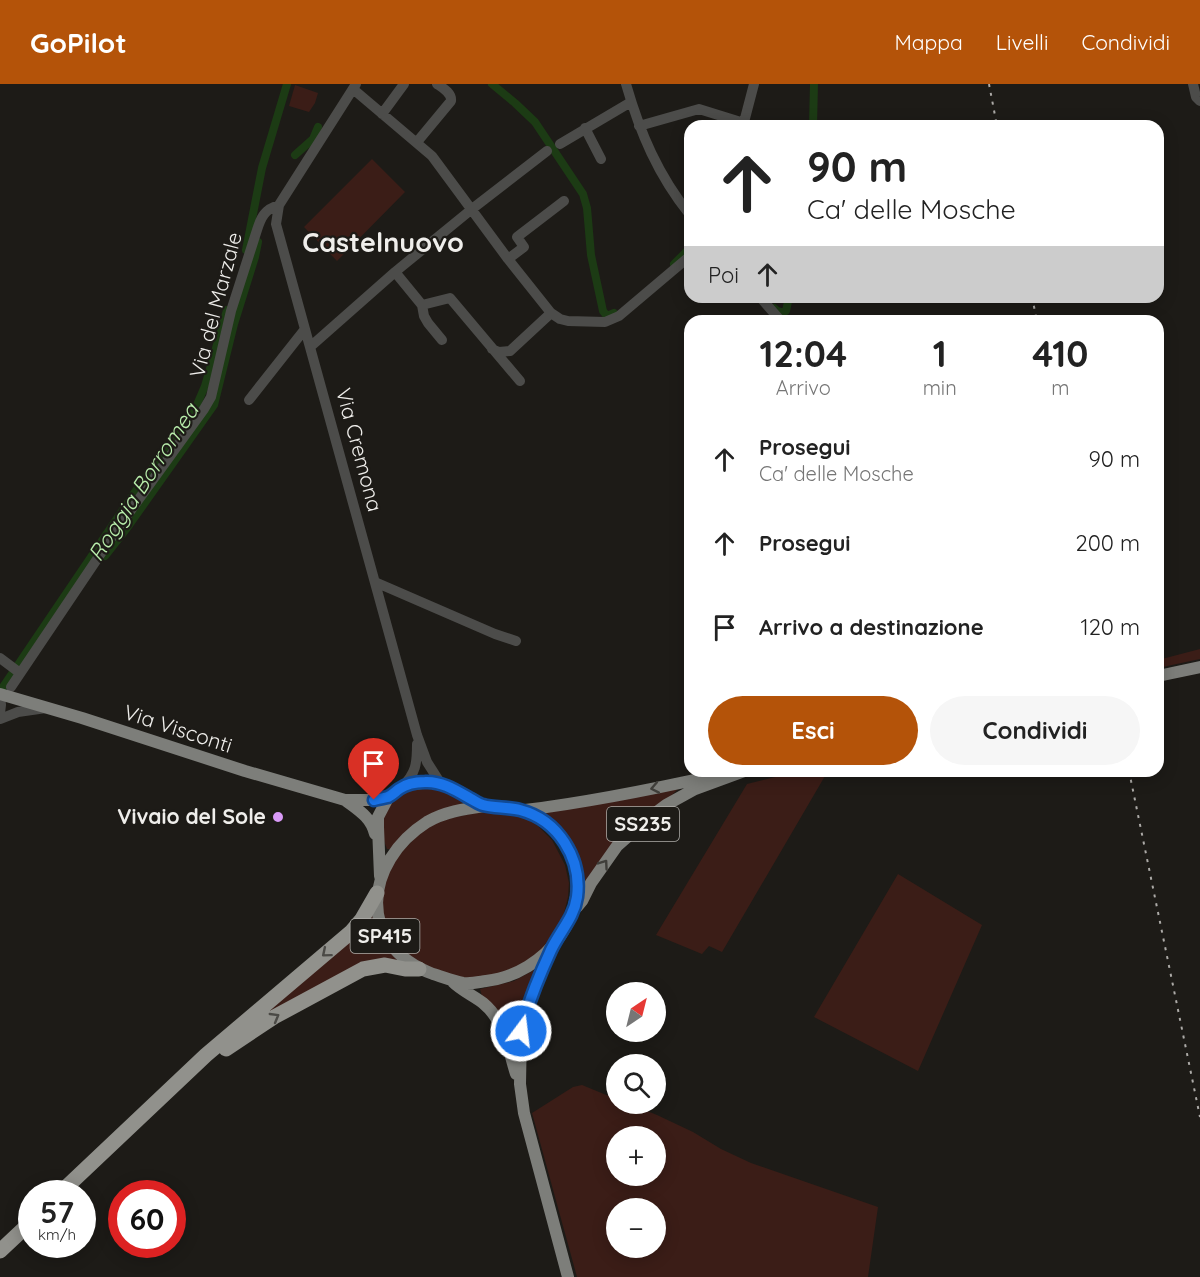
<!DOCTYPE html>
<html lang="it">
<meta charset="utf-8">
<style>
:root{--surface:#fff;--page:#f6f6f6;--text:#222;--muted:#767676;--accent:#b45309}
body{margin:0;font-family:Quicksand,sans-serif;background:var(--page);color:var(--text);height:100vh;display:flex;flex-direction:column;font-size:22px;white-space:nowrap}
*{box-sizing:border-box;margin:0}
p{font-size:20px;color:var(--muted)}
.icon{flex:none;width:33px;height:33px;fill:none;stroke:currentColor;stroke-width:2;stroke-linecap:round;stroke-linejoin:round}
.map{position:relative;flex:1;overflow:hidden}
.side{position:absolute;left:684px;top:231px;width:480px;height:462px;display:flex;flex-direction:column;background:var(--surface);border-radius:18px;box-shadow:0 3px 15px #0003}
.side>*{flex:none}
.hud{position:absolute;left:684px;top:36px;width:480px;height:183px;border-radius:18px;box-shadow:0 3px 15px #0003;background:#fff;color:var(--text);overflow:hidden}
.needle{width:39px;rotate:35deg}
.fabs{position:absolute;left:606px;top:898px;display:grid;gap:12px}
.fabs a{display:grid;place-items:center;width:60px;height:60px;border-radius:50%;background:var(--surface);box-shadow:0 3px 15px #0003;font-size:30px}
.speed{position:absolute;left:18px;top:1096px;display:flex;gap:12px;font-size:30px;font-weight:700;text-align:center}
.speed>*{display:grid;place-content:center;width:78px;height:78px;border-radius:50%;background:var(--surface);box-shadow:0 3px 15px #0003;line-height:1}
.speed small{font-size:15px;font-weight:400}
.speed .limit{border:9px solid #d22;background:#fff;color:#111}
.pin{position:absolute;display:grid;place-items:center;width:51px;height:51px;color:#fff;margin:-62px -26px;border-radius:50% 50% 50% 0;rotate:-45deg;box-shadow:0 0 6px #0007}
.pin .icon{rotate:45deg}
.me{position:absolute;width:66px;margin:-33px;rotate:15deg;stroke-linejoin:round;filter:drop-shadow(0 0 4px #0008)}
.turn{display:flex;align-items:center;gap:21px;height:126px;padding:0 24px;font-size:27px}
.turn .icon{width:78px;height:78px;stroke-width:2.5}
.turn b{display:block;font-size:42px;line-height:51px}
.then{display:flex;align-items:center;height:57px;padding:0 24px;background:#0003;gap:12px;font-size:22px}
.eta{display:flex;justify-content:space-evenly;align-items:center;height:102px;text-align:center}
.eta b{font-size:36px;font-weight:700;line-height:42px}
.action{display:flex;gap:12px;margin-top:auto;padding:12px 24px}
.action a{flex:1;height:69px;border-radius:36px;background:var(--accent);color:#fff;font-size:24px;font-weight:700;line-height:69px;text-align:center}
.action a+a{background:var(--page);color:var(--text)}
ul{padding:0;list-style:none}
li{display:flex;align-items:center;gap:18px;height:84px;padding:0 24px}
li div{flex:1}
li b{display:block;font-size:22px}
li em{font-style:normal}
header{display:flex;align-items:center;gap:36px;box-sizing:border-box;height:84px;padding:0 30px;background:var(--accent);color:#fff}
header strong{font-size:28px}
nav{display:flex;gap:33px;margin-inline-start:auto;font-size:21px}
.map>svg:first-child{display:block}
.green{fill:#3b1d17;fill-rule:evenodd}
.lines{fill:none;stroke-linecap:round;stroke-linejoin:round}
.canal{stroke:#1c3b14;stroke-width:8}
.minor{stroke:#4c4c4a;stroke-width:10}
.major{stroke:#7d7e7a;stroke-width:12}
.highway{stroke:#91918c;stroke-width:15}
.rail{stroke:#acaaa7;stroke-width:2;stroke-dasharray:3 6;stroke-linecap:butt}
.oneway{stroke:#3f3e3a}
.oneway2{stroke:#4b4a46}
.route-casing{stroke:#114b97;stroke-width:15}
.route{stroke:#1a73e8;stroke-width:10}
.poi-dot{fill:#d99af7;stroke:#1d1b17;stroke-width:2}
.labels{text-anchor:middle;stroke-width:4.5;stroke-linejoin:round;paint-order:stroke}
.shield{fill:#1d1b17;stroke:#b0afab;stroke-width:1.5}
.shield-label{font-size:20px;font-weight:bold;fill:#efeeeb}
.street-label{font-size:21px;fill:#efeeeb;stroke:#1d1b17}
.poi-label{font-size:21px;font-weight:bold;fill:#efeeeb;stroke:#1d1b17;text-anchor:end}
.water-label{font-size:22px;font-style:italic;fill:#b9eeac;stroke:#1d1b17}
.district-label{font-size:27px;font-weight:bold;fill:#efeeeb;stroke:#1d1b17}
</style>
<header>
<strong>GoPilot</strong>
<nav><a>Mappa</a><a>Livelli</a><a>Condividi</a></nav>
</header>
<div class="map">
<svg width="1200" height="1193" viewBox="0 0 1200 1193">
<rect width="100%" height="100%" fill="#1d1b17"/>
<path class="green" d="M295,1L318,9L315,19L309,28L289,22Z
M372,75L405,108L337,177L304,143Z
M1200,565V575L1158,584V576Z
M800,687H818L825,692L722,868L709,862L702,870L656,851L747,700Z
M412,704H440L465,717L460,721L407,747L390,765H387C379,746 380,723 398,711C402,708 408,706 412,704Z
M678,705L585,798L583,796C582,778 575,761 563,747C558,741 551,736 545,731V728Z
M479,728L512,730L529,736L537,741L552,756L565,781L569,799L568,813L564,829L558,844L548,859L524,880L495,892L453,895L419,882L387,848L381,822L385,797L396,774L415,754L430,741L451,734Z
M898,790L982,841L918,987L814,933Z
M371,831L373,832C377,850 385,863 398,877L253,934Z
M534,886H536L515,961L482,912L480,905L514,897Z
M582,1001L616,1015V1020H630L657,1031L693,1048L721,1065L751,1079L878,1123L868,1193H577L532,1029L573,1003ZM616,1053H656V1092H616ZM616,1125H656V1164H616Z"/>
<g class="lines">
<path class="canal" d="M492,0L515,19L535,38L583,110L587,124L591,171L603,227L607,232L614,229
M813,42L814,0
M295,71L313,55L318,43
M246,166L262,84L287,0
M674,180L690,164
M774,224C777,228 781,229 786,227L789,213
M105,472L127,444L214,321L234,240L255,173L258,158
M3,603L139,402L193,330L205,302L227,226"/>
<path class="minor" d="M356,0L279,121L276,140L417,651L427,678L441,700
M626,0C640,49 658,91 690,131
M1193,0L1196,13L1200,17
M353,5L432,72L508,175L551,229L560,235L568,237L605,238L619,232L690,172
M382,30L404,0
M639,42L699,25L744,39
M743,42L754,0
M585,44L601,75
M417,58L451,17C452,9 443,4 437,0
M560,60L631,18
M508,175L524,163L517,153L564,117
M395,188L422,221L424,232L428,239L442,256
M760,213L781,237
M422,221L450,214L520,297
M310,263L395,188L472,125L547,67
M492,265L499,268L510,267L551,229
M249,316L305,245
M375,498L495,550L516,557
M0,574L20,589
M11,603L118,444L204,325L211,313L231,227L257,146C261,133 265,125 279,121
M0,629L1,621L0,610
M0,635L18,628L46,624
M402,703C416,689 417,680 417,660"/>
<path class="major" d="M1158,592L1200,583
M0,610L82,634L245,687L345,716H374L389,712L402,703L412,700L432,698L449,703L484,722
M345,716C358,726 371,733 375,750
M484,722C500,722 517,724 533,731C549,739 563,752 570,769C595,828 546,890 486,897C479,898 471,900 463,899C453,897 443,893 433,890C355,861 364,778 427,738C444,728 464,725 484,722Z
M525,726C590,718 654,705 717,691
M380,792L378,743V733L389,712
M577,823L582,817L591,799L617,762L650,733L666,721L695,705L744,687
M551,867L532,909L521,947L520,1000L524,1029L568,1193
M453,898C462,907 473,911 483,919C505,937 508,965 516,990"/>
<path class="highway" d="M226,965L274,933L363,885L385,881L405,885H419
M59,1110L206,971L351,848L362,835L377,809
M0,1167L32,1137"/>
<path class="rail" d="M989,0L997,42
M1032,213L1037,237
M1129,687L1200,1033"/>
</g>
<defs><path id="oneway-chevron" d="M-2-3.5L2.5 0L-2 3.5" fill="none" stroke-width="1.6" stroke-linecap="round" stroke-linejoin="round" transform="scale(1.5)"/></defs>
<g class="oneway">
<use href="#oneway-chevron" transform="translate(655 704) rotate(169)"/>
<use href="#oneway-chevron" transform="translate(604 780) rotate(-55)"/>
</g>
<g class="oneway2">
<use href="#oneway-chevron" transform="translate(326 869) rotate(140)"/>
<use href="#oneway-chevron" transform="translate(275 933) rotate(-30)"/>
</g>
<g class="lines">
<g class="route-casing">
<path id="route" d="M374,716C379,715 384,714 388,713C392,711 395,708 399,705C406,700 416,698 425,698C442,697 457,707 471,715C475,717 479,720 483,721C493,724 508,723 520,726C558,736 582,774 577,813C574,834 560,847 551,866C539,892 528,918 521,947"/>
</g>
<use href="#route" class="route"/>
</g>
<circle class="poi-dot" cx="278" cy="733" r="6"/>
<g class="labels">
<g class="shield">
<rect x="607" y="723" width="72" height="34" rx="4.5"/>
<rect x="350.5" y="835" width="69" height="34" rx="4.5"/>
</g>
<g class="shield-label">
<text x="643" y="747">SS235</text>
<text x="385" y="859">SP415</text>
</g>
<g class="street-label">
<text transform="translate(216 221) rotate(-75)" y="7">Via del Marzale</text>
<text transform="translate(359 366) rotate(75)" y="7">Via Cremona</text>
<text transform="translate(178 645) rotate(18)" y="7">Via Visconti</text>
</g>
<g class="poi-label">
<text x="266" y="740">Vivaio del Sole</text>
</g>
<g class="water-label">
<text transform="translate(143 398) rotate(-57)" y="8">Roggia Borromea</text>
</g>
<g class="district-label">
<text x="383" y="168">Castelnuovo</text>
</g>
</g>
</svg>
<div class="fabs">
<a><svg class="needle" viewBox="-14 -14 28 28"><path d="M0-13l5 13h-10z" fill="#e53935"/><path d="M0 13l5-13h-10z" fill="#767676"/></svg></a>
<a><svg class="icon" aria-label="search" viewBox="0 0 24 24"><circle cx="10" cy="10" r="6"/><path d="M15 15l6 6"/></svg></a>
<a>+</a>
<a>−</a>
</div>
<div class="speed"><div>57<small>km/h</small></div><div class="limit">60</div></div>
<div class="pin" style="left:374px;top:716px;background:#d93025"><svg class="icon" aria-label="arrive" viewBox="0 0 24 24"><path d="M6 21V4h12l-3 4 3 4H6"/></svg></div>
<svg class="me" style="left:521px;top:947px" viewBox="-20 -20 40 40"><circle r="17" fill="#1a73e8" stroke="#fff" stroke-width="3"/><path d="M0-11L8 9 0 5-8 9z" fill="#fff"/></svg>
<div class="hud">
<div class="turn"><svg class="icon" aria-label="ahead" viewBox="0 0 24 24"><path d="M12 20V5M6 11l6-6 6 6"/></svg><div><b>90 m</b>Ca' delle Mosche</div></div>
<div class="then">Poi<svg class="icon" aria-label="ahead" viewBox="0 0 24 24"><path d="M12 20V5M6 11l6-6 6 6"/></svg></div>
</div>
<section class="side">
<div class="eta">
<div><b>12:04</b><p>Arrivo</p></div>
<div><b>1</b><p>min</p></div>
<div><b>410</b><p>m</p></div>
</div>
<ul>
<li><svg class="icon" aria-label="ahead" viewBox="0 0 24 24"><path d="M12 20V5M6 11l6-6 6 6"/></svg><div><b>Prosegui</b><p>Ca' delle Mosche</p></div><em>90 m</em></li>
<li><svg class="icon" aria-label="ahead" viewBox="0 0 24 24"><path d="M12 20V5M6 11l6-6 6 6"/></svg><div><b>Prosegui</b></div><em>200 m</em></li>
<li><svg class="icon" aria-label="arrive" viewBox="0 0 24 24"><path d="M6 21V4h12l-3 4 3 4H6"/></svg><div><b>Arrivo a destinazione</b></div><em>120 m</em></li>
</ul>
<div class="action"><a>Esci</a><a>Condividi</a></div>
</section>
</div>
